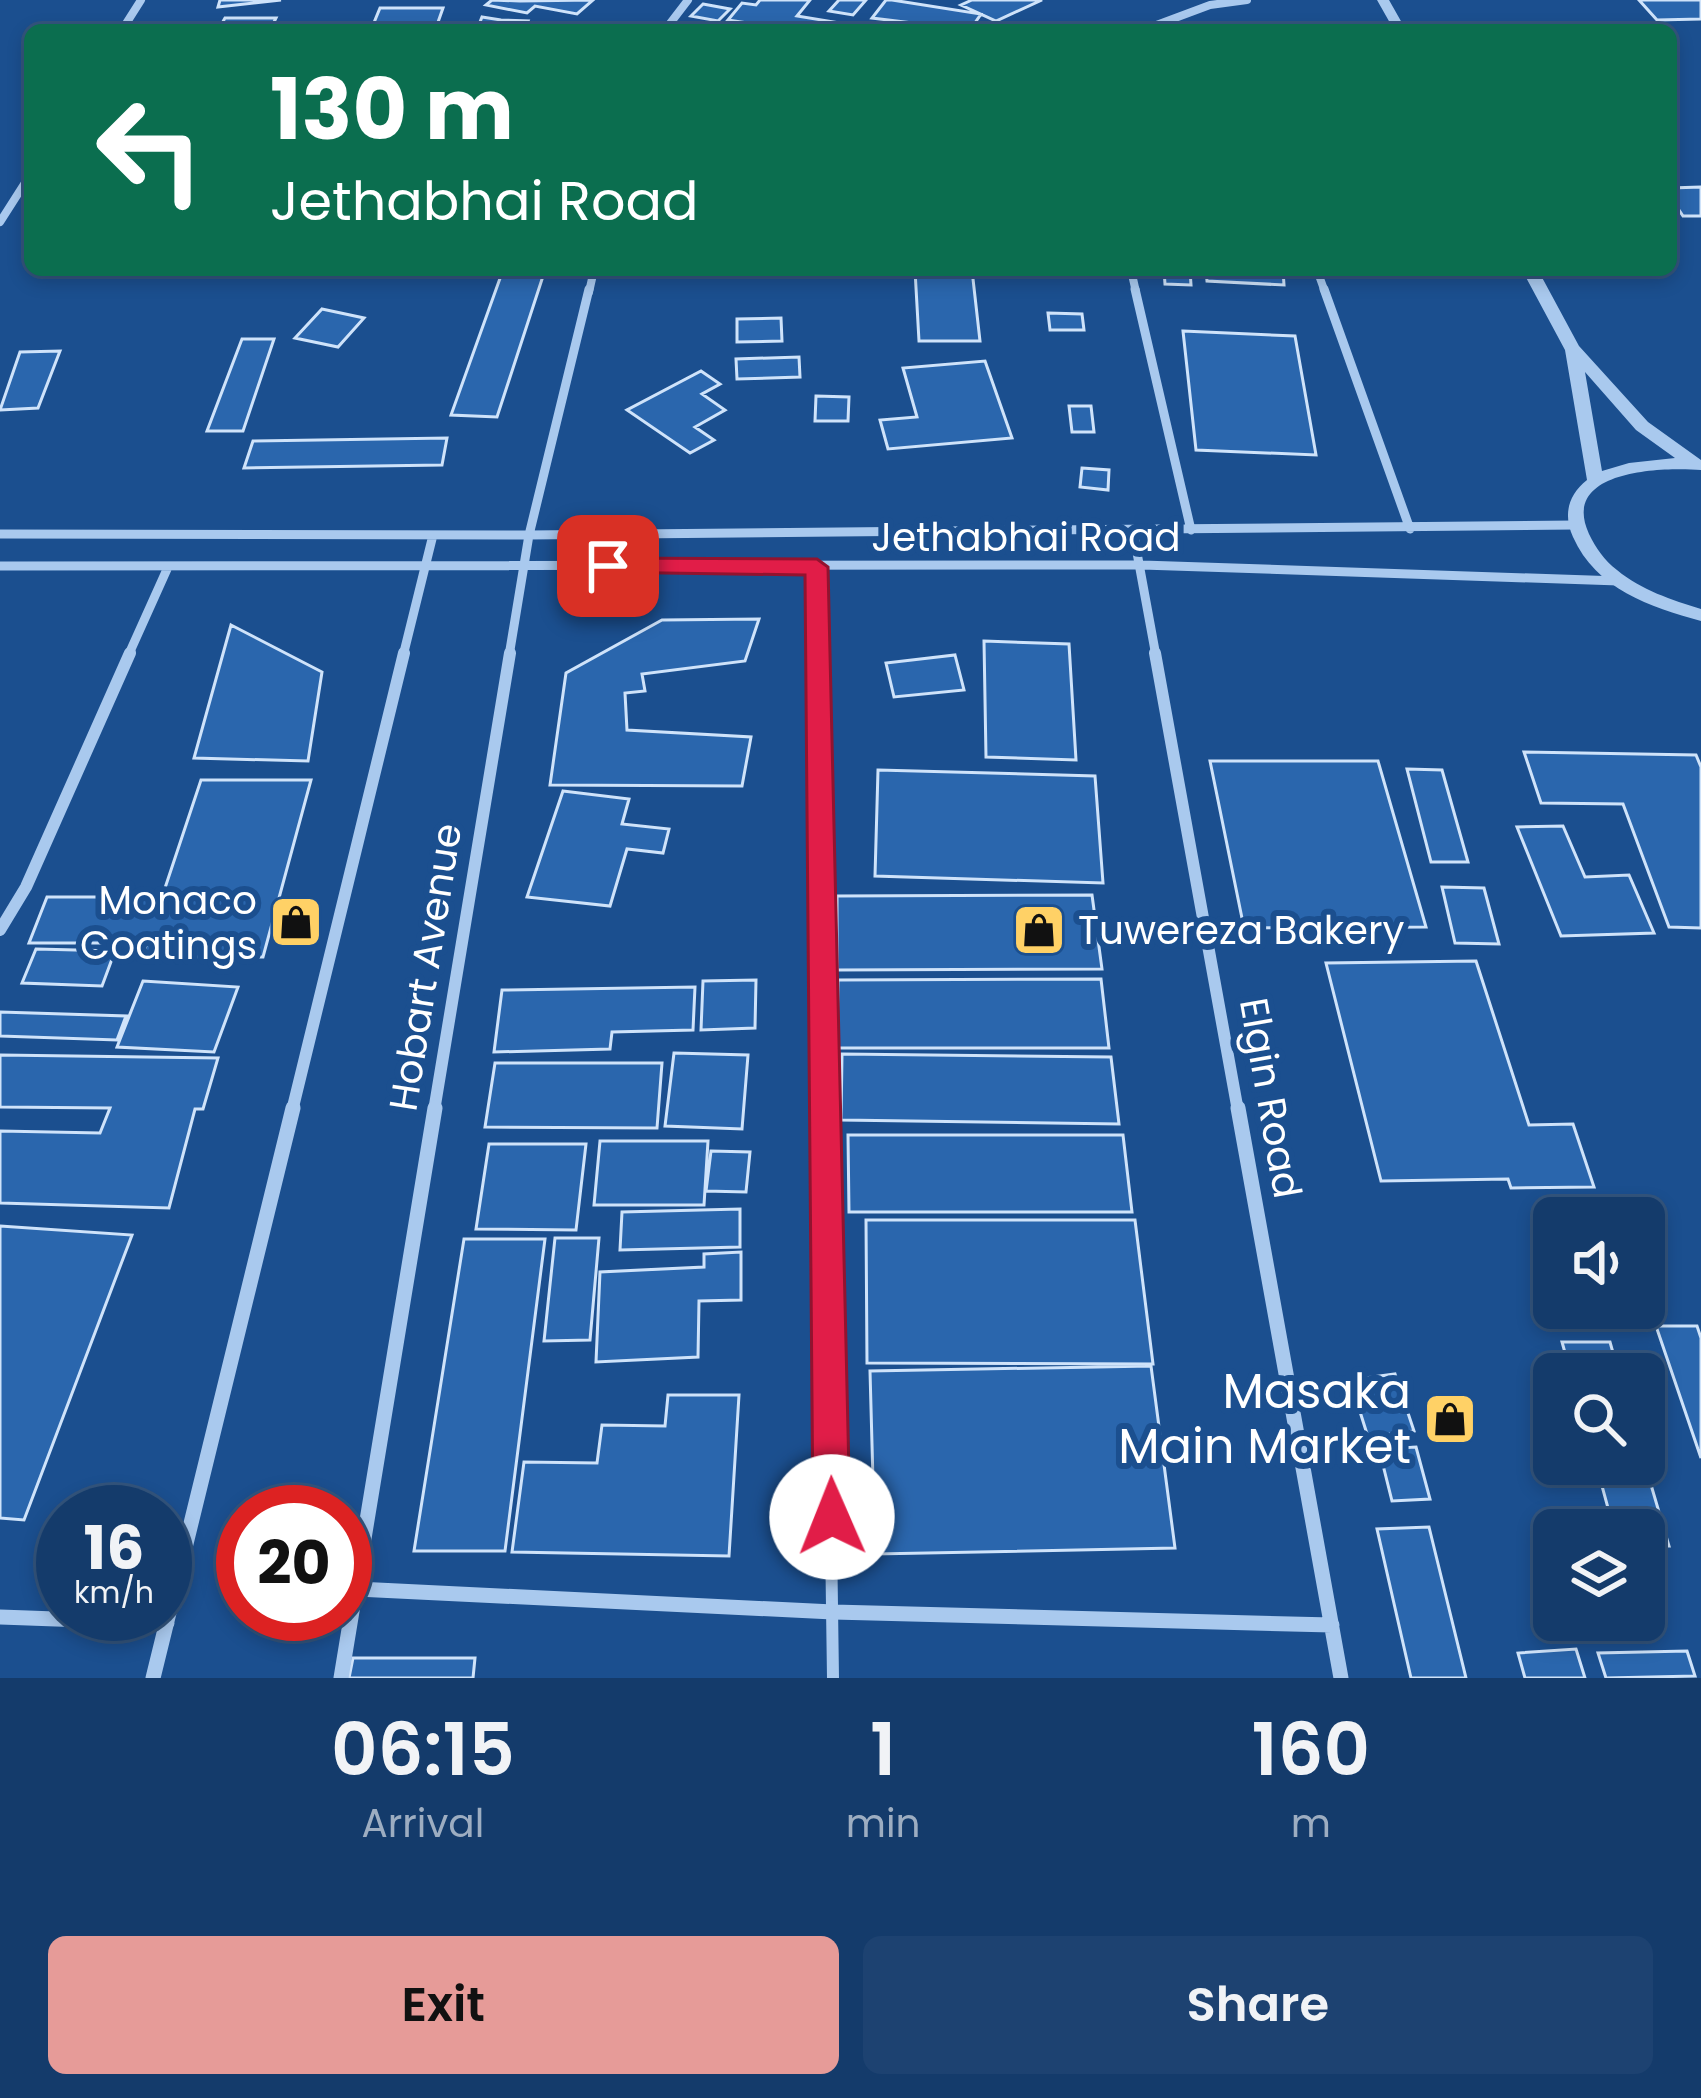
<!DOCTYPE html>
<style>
:root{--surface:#143b6b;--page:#1d4271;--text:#f1f3f6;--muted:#9dadc1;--line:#33557e;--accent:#e69b98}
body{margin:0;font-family:Poppins,sans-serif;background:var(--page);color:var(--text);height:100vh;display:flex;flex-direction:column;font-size:45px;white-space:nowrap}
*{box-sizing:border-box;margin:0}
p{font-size:39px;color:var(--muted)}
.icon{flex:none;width:66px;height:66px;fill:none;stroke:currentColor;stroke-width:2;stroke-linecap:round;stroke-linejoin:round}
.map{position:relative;height:1678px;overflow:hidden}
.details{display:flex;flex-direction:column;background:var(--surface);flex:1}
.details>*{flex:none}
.banner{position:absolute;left:24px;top:24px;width:1653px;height:252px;border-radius:18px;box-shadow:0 6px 18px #0003,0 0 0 3px var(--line);background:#0b6e4f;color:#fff;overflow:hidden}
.tools{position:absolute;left:1533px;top:1197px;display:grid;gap:24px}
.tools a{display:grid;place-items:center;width:132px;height:132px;border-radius:18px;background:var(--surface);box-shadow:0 6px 18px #0003,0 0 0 3px var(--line);font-size:60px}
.speed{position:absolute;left:36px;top:1485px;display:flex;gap:24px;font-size:60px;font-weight:700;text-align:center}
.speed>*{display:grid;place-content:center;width:156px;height:156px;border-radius:50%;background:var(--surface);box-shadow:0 6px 18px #0003,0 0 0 3px var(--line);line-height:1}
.speed small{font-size:30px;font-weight:400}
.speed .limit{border:18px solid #d22;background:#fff;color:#111}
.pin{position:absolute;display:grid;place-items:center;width:102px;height:102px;color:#fff;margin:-51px;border-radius:24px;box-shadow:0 6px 18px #0006}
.me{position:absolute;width:132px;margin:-66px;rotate:359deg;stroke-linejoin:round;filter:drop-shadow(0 0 9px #0008)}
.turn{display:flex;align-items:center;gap:42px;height:252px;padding:0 48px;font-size:54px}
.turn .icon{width:156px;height:156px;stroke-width:2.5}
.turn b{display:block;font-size:84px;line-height:102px}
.eta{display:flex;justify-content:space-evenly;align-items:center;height:204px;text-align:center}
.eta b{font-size:72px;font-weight:600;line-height:84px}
.action{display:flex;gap:24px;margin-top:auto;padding:24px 48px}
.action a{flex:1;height:138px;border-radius:18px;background:var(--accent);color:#111;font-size:48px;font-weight:600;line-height:138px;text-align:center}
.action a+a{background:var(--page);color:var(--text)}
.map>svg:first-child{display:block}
.building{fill:#2a66ad;stroke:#cfe3fa;stroke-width:3}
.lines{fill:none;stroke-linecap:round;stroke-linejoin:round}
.service-far2{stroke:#a9c9ee;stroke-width:8}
.service-far1{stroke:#a9c9ee;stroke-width:9}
.service{stroke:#a9c9ee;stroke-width:12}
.minor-far3{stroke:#a9c9ee;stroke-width:8}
.minor-far2{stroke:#a9c9ee;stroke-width:9}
.minor-far1{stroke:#a9c9ee;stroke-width:12}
.minor{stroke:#a9c9ee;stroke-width:15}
.tertiary{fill:#a9c9ee;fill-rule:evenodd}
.route{fill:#e11d48;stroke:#92132f;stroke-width:3}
.labels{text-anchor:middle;stroke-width:12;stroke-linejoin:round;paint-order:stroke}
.street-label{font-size:39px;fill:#fff;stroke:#1b4f8f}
.poi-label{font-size:39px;fill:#fff;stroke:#1b4f8f;text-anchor:end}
.near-poi-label{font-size:48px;fill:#fff;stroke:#1b4f8f;text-anchor:end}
</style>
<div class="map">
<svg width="1701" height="1678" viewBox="0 0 1701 1678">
<rect width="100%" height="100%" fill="#1b4f8f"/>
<path class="building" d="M220,0H281L218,7Z
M492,0L520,1L593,0L577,14L535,6L527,13L486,5Z
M760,0H810L797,16L834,22L828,30H794L728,20L742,3L756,5Z
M839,0H866L853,15L829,11Z
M886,0H892L981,14L970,30L872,18Z
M972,0H1042L996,21L961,5Z
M1639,0H1701V19L1657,20Z
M703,4L730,9L718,21L691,16Z
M380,8H443L437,25H373Z
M482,17L501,20L528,21L524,30H502L478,27Z
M225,18H276L270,30H246L249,26L221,25Z
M1701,187V216H1683L1671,198V188Z
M503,270H545L497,417L451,415Z
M915,270H972L980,341H919Z
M1164,270H1190L1191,285L1165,284Z
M1206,270H1283L1284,285L1207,281Z
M322,309L364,318L338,347L295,338Z
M1048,313L1082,314L1084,330H1050Z
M781,318L782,341L737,342V319Z
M1183,331L1295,336L1316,455L1196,450Z
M242,339H274L243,431H207Z
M60,351L38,408L0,410L20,352Z
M799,357L800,377L737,379L736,359Z
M985,361L1012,438L888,449L880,420L917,417L903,368Z
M701,371L720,384L702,394L725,410L695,427L714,440L690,453L627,410Z
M816,396L849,397L848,421H815Z
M1069,406H1091L1094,432H1072Z
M447,438L442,465L244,468L253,441Z
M1082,468L1109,470L1108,490L1080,487Z
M759,619L745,661L642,674L645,691L625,693L627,730L751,737L742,786L550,785L566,673L662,620Z
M231,625L322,672L308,761L194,758Z
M984,641L1069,644L1076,760L986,757Z
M955,655L964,690L894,697L886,663Z
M1524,752L1696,755L1701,767V928L1669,927L1623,804L1541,803Z
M1210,761H1378L1426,927L1244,928Z
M1407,769L1442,770L1468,862H1431Z
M878,770L1095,776L1103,883L875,876Z
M201,780H311L263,957H142L147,943H29L47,897H162Z
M563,791L629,799L622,824L669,829L663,853L627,849L610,906L527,897Z
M1563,826L1585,877L1629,875L1654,933L1561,936L1517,827Z
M1442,887L1484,888L1499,944L1455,943Z
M1092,895L1102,969L837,970V896Z
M36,949L115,951L102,986L22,983Z
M1476,961L1529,1125L1573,1124L1594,1187L1511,1188L1508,1179L1381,1181L1326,963Z
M1101,979L1109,1048H837L838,980Z
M756,980L755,1028L701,1030L703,981Z
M143,981L238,987L214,1052L117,1047Z
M695,987L693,1030L612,1032L610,1049L494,1052L502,990Z
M0,1012L126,1016L117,1040L0,1036Z
M674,1053L748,1055L742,1129L665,1126Z
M842,1054L1111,1057L1119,1124L841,1120Z
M0,1055L218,1058L203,1109H195L169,1208L0,1203V1131L100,1133L110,1108L0,1107Z
M495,1063H662L657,1128L485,1127Z
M848,1135H1123L1132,1212H849Z
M600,1141H708L704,1205H594Z
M489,1144H586L576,1230L476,1229Z
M711,1151L750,1152L746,1192L706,1191Z
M740,1209V1247L620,1250L622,1212Z
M866,1220H1135L1153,1364L867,1363Z
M0,1226L132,1235L24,1520L0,1518Z
M555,1238H599L590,1340L544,1341Z
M464,1239H545L505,1551H414Z
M741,1252V1300L699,1301L698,1357L596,1362L600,1272L704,1267V1254Z
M1656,1326H1697L1701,1338V1458Z
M1562,1342H1610L1619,1374H1571Z
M1151,1366L1175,1548L875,1554L870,1371Z
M1395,1374L1414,1431L1368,1437L1350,1380Z
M668,1395H739L729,1556L512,1552L524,1462L597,1463L602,1425L665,1426Z
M1416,1447L1430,1499L1392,1501L1379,1449Z
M1644,1461L1669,1546H1644V1530H1614L1596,1464Z
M1429,1527L1466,1678H1411L1377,1529Z
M1576,1649L1585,1678H1525L1518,1653Z
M1687,1651L1695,1676L1606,1678L1598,1653Z
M353,1658H475L473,1678H349Z"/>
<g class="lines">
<path class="service-far2" d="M817,567L818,656"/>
<path class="service-far1" d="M818,653L825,1111"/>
<path class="service" d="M825,1108L833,1678"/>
<path class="minor-far3" d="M122,30L141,0
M665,30L688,0
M1143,30L1210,5L1247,0
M0,222L30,175
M1131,270L1136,292
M1317,270L1325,292
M589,292L594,270"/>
<path class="minor-far2" d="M1135,289L1191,530
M1324,289L1410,529
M1133,531L1156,656
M0,534L529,535L1575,525
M0,566L1142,565L1619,581
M128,656L168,567
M403,656L433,535
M509,656L529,535L589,289"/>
<path class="minor-far1" d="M1155,653L1238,1111
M0,930L26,887L130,653
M292,1111L404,653
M434,1111L510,653"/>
<path class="minor" d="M1238,1108L1341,1678
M357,1589L833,1612L1332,1625
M0,1617L167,1623
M153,1678L293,1108
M341,1678L435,1108"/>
<path class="tertiary" d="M1377,0H1389L1406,30H1394Z
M1522,270H1538L1579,346L1648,422L1701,460V470C1664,467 1559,469 1589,534C1596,548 1604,560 1617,570C1641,590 1672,600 1701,609V621C1650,607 1596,589 1573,537C1563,515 1568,495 1587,480L1565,350ZM1585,372L1636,430L1675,458L1629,463L1602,471Z"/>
</g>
<path class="route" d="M608,558L817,559L828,567L850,1517L845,1530L832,1535L819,1530L813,1517L805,575L599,572V561Z"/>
<defs>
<g id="shop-square" transform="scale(2.7)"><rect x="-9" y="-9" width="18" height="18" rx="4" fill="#ffd166" stroke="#1b4f8f"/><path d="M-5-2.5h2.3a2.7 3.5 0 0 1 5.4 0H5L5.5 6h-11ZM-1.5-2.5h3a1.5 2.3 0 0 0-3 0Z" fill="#111"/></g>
</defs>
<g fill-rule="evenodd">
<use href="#shop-square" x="296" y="922"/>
<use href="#shop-square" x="1039" y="930"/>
<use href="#shop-square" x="1450" y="1419"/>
</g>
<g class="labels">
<g class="street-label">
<text x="1026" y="551">Jethabhai Road</text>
<text transform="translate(425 967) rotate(-81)" y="14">Hobart Avenue</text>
<text transform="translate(1271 1098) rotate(80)" y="14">Elgin Road</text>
</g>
<g class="poi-label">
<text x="257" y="914">Monaco<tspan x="257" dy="45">Coatings</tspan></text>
<text x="1078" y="944" text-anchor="start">Tuwereza Bakery</text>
</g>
<g class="near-poi-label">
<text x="1411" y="1408">Masaka<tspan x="1411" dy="55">Main Market</tspan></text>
</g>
</g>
</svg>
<div class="tools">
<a><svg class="icon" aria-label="sound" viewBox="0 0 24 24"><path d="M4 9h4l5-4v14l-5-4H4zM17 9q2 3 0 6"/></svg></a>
<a><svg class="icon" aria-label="search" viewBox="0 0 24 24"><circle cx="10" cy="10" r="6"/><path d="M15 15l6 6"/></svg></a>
<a><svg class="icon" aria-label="layers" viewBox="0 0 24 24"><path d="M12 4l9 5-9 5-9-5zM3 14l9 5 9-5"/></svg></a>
</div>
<div class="speed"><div>16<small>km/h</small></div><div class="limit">20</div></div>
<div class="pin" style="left:608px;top:566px;background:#d93025"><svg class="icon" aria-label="arrive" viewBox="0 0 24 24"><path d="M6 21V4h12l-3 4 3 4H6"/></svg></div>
<svg class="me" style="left:832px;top:1517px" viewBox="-20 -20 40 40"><circle r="19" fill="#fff"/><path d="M0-13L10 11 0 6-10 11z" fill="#e11d48"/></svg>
<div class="banner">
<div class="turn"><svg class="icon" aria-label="left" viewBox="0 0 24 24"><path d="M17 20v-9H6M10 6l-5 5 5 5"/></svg><div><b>130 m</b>Jethabhai Road</div></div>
</div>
</div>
<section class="details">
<div class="eta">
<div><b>06:15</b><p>Arrival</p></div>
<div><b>1</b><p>min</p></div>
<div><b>160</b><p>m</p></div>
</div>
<div class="action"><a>Exit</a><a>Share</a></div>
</section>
